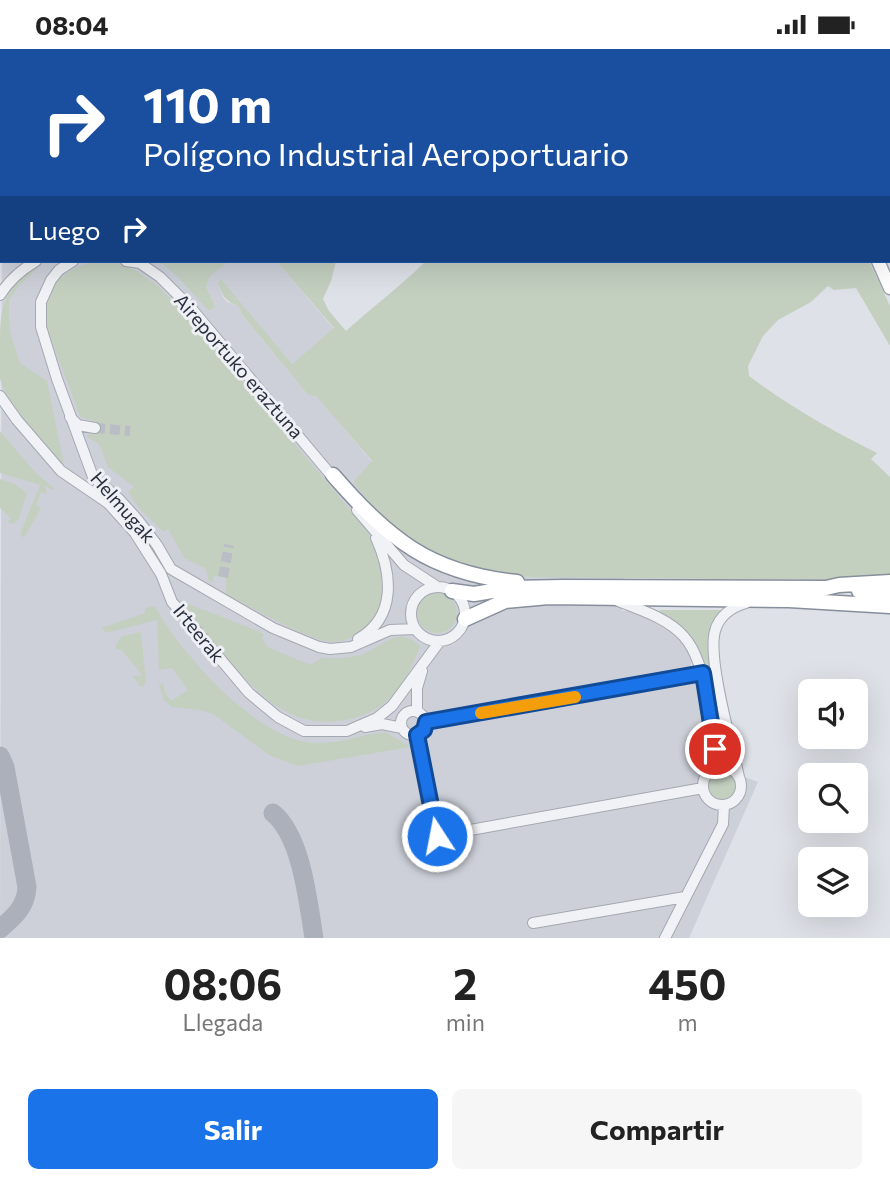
<!DOCTYPE html>
<html lang="es">
<meta charset="utf-8">
<style>
:root{--surface:#fff;--page:#f6f6f6;--text:#222;--muted:#767676;--accent:#1a73e8}
body{margin:0;font-family:Commissioner,sans-serif;background:var(--page);color:var(--text);height:100vh;display:flex;flex-direction:column;font-size:26px;white-space:nowrap}
*{box-sizing:border-box;margin:0}
p{font-size:23px;color:var(--muted)}
.icon{flex:none;width:38px;height:38px;fill:none;stroke:currentColor;stroke-width:2;stroke-linecap:round;stroke-linejoin:round}
.map{position:relative;height:889px;overflow:hidden}
.side{display:flex;flex-direction:column;background:var(--surface);flex:1}
.side>*{flex:none}
.banner{position:absolute;left:0px;top:0px;width:891px;height:214px;box-shadow:0 7px 28px #0002;background:#1a4fa0;color:#fff;overflow:hidden}
.fabs{position:absolute;left:798px;top:630px;display:grid;gap:14px}
.fabs a{display:grid;place-items:center;width:70px;height:70px;border-radius:10px;background:var(--surface);box-shadow:0 7px 28px #0002;font-size:35px}
.pin{position:absolute;display:grid;place-items:center;width:60px;height:60px;color:#fff;margin:-30px;border:4px solid #fff;border-radius:50%;box-shadow:0 2px 7px #0007}
.me{position:absolute;width:77px;margin:-38px;rotate:349deg;stroke-linejoin:round;filter:drop-shadow(0 0 5px #0008)}
.turn{display:flex;align-items:center;gap:24px;height:147px;padding:0 28px;font-size:32px}
.turn .icon{width:91px;height:91px;stroke-width:2.5}
.turn b{display:block;font-size:49px;line-height:60px}
.then{display:flex;align-items:center;height:66px;padding:0 28px;background:#0003;gap:14px;font-size:26px}
.eta{display:flex;justify-content:space-evenly;align-items:center;height:119px;text-align:center}
.eta b{font-size:42px;font-weight:700;line-height:49px}
.primary-button{display:flex;gap:14px;margin-top:auto;padding:14px 28px}
.primary-button a{flex:1;height:80px;border-radius:10px;background:var(--accent);color:#fff;font-size:28px;font-weight:700;line-height:80px;text-align:center}
.primary-button a+a{background:var(--page);color:var(--text)}
.status{display:flex;justify-content:space-between;align-items:center;height:49px;padding:0 35px;background:var(--surface);direction:ltr}
.status svg{height:19px;fill:currentColor}
.map>svg:first-child{display:block}
.built{fill:#cdd0d9}
.green{fill:#c3d0c0}
.lines{fill:none;stroke-linecap:round;stroke-linejoin:round}
.taxiway{stroke:#acb0bb;stroke-width:19}
.minor-tunnel{stroke:#babdc5;stroke-width:10;stroke-dasharray:10 5;stroke-linecap:butt}
.minor-casing{stroke:#a4a8b1;stroke-width:12}
.major-casing{stroke:#9ea5b2;stroke-width:15}
.highway-casing{stroke:#878e9c;stroke-width:17}
.minor{stroke:#f1f2f5;stroke-width:10}
.major{stroke:#fff;stroke-width:12}
.highway{stroke:#fff;stroke-width:14}
.route-casing{stroke:#114b97;stroke-width:18}
.route{stroke:#1a73e8;stroke-width:12}
.slow{stroke:#f59e0b;stroke-width:12}
.labels{text-anchor:middle;stroke-width:6;stroke-linejoin:round;paint-order:stroke}
.street-label{font-size:19px;fill:#282f3d;stroke:#eef0f5}
</style>
<div class="status"><b>08:04</b><svg viewBox="0 0 49 12"><path d="M0 12V9h3v3zM5 12V6h3v6zM10 12V3h3v9zM15 12V0h3v12zM26 1h20v11H26zM47 4h2v5h-2z"/></svg></div>
<div class="map">
<svg width="890" height="889" viewBox="0 0 890 889">
<rect width="100%" height="100%" fill="#dee1e7"/>
<path class="built" d="M2,150V212H186L195,245L209,262L216,258L206,238L210,226L230,212H276L334,280L292,315L218,235L223,248L227,253L238,257L243,267L308,346H316L372,413L353,433L384,469L501,526L624,528L622,562H630L654,569L684,591L692,611L691,616L720,615L740,715L745,728L758,733L689,889H0Z"/>
<path class="green" d="M0,0H612L614,2H2L0,175Z
M159,212H230L210,227L206,238L216,258L209,262L177,227Z
M276,212H336L331,232L323,250L329,262L346,282C372,258 401,237 426,212H869L890,257V297L856,239L834,241L828,237L811,253L778,271L763,287L748,317L749,327C789,357 831,381 877,404L871,410L890,428V528L826,531L527,528C451,523 398,492 353,433L372,412L316,347L308,346L243,267L238,257C225,252 223,247 218,235L221,230L292,315L334,279Z
M108,213L122,215L136,222L158,237L191,271L367,481C383,512 397,554 365,580C355,588 342,594 330,593C303,589 252,558 226,546V529L214,527L213,533L209,532L206,520L184,509L168,480L163,483L139,459L128,443L134,438L108,418L99,395L88,389L87,385H94L95,372L80,368C73,348 65,327 57,307C54,297 48,286 46,276C40,236 70,212 108,213Z
M36,217L38,219L19,237L9,251V272L10,283L20,314L47,332L64,416C47,402 3,350 0,329C0,319 0,307 0,296C0,256 3,243 36,217Z
M0,382L36,424L54,439L53,441L44,436L47,445L41,443L36,456L41,459L24,489L20,485L40,436L0,424Z
M0,430L15,435L27,444L19,469L13,475L7,473L11,470L0,459Z
M417 564a20 20 0 1 1 40 0a20 20 0 1 1-40 0Z
M179,551L258,582L264,586L262,588L267,598L311,616L322,608C335,611 353,609 365,604C386,594 399,577 420,597C407,631 392,659 354,669C294,685 259,647 223,605C208,587 192,570 179,551Z
M155,557C180,604 256,689 312,694C338,696 361,685 386,683L411,698L298,717L269,706L213,665L199,661L172,658L163,650L159,635L163,634L165,644L171,652L188,641L172,619L159,621L157,571L106,584L101,579L145,564V559Z
M659,561H723L712,578L721,662L715,670L721,698L719,714L715,713C711,674 714,617 688,585C680,575 666,571 659,561Z
M141,583L146,633L143,638L140,637L133,627L142,626L121,600H116L115,597L122,587Z
M708 736a14 14 0 1 1 28 0a14 14 0 1 1-28 0Z"/>
<g class="lines">
<path class="taxiway" d="M0,707L5,718L27,838C26,858 14,868 0,880
M273,764C302,788 308,853 314,889"/>
<path class="minor-tunnel" d="M95,379L130,382
M223,528L229,496"/>
<g class="minor-casing">
<path id="minor" d="M889,66L890,63
M889,114L890,119
M73,212L59,221L51,231L41,253V278L57,330L93,428L119,450L137,470L157,496L171,520L273,579L319,598L330,600L351,598L390,581L415,580
M126,212L141,214
M137,212L160,228L191,259L336,432
M0,246C9,231 21,221 36,212
M0,347L17,371L61,422L108,454L135,484L161,525L172,553L179,561L249,644L278,668L304,682H347L377,669L392,657L440,592
M70,368L78,376L95,379
M357,461L404,516L436,537
M411 565a27 27 0 1 1 54 0a27 27 0 1 1-54 0Z
M618,552C684,576 697,587 708,657C711,679 716,699 711,721
M358,590C397,568 392,524 376,489
M401 674a12 12 0 1 1 24 0a12 12 0 1 1-24 0Z
M417,662V639L422,622
M426,673L703,624
M365,678L382,675L402,679
M417,686L437,787L703,739
M703 737a19 19 0 1 1 38 0a19 19 0 1 1-38 0Z
M739,728C732,696 707,610 715,582C719,567 732,558 746,554
M533,874L685,848
M665,889L723,775L724,756"/>
</g>
<g class="major-casing">
<path id="major" d="M735,0L736,2
M878,212L890,239"/>
</g>
<g class="highway-casing">
<path id="highway" d="M333,426C389,490 429,524 517,533
M452,542L474,545L511,539L563,538L826,539L839,536L890,533
M859,542L890,545
M465,570L505,552L549,548L789,551L890,557"/>
</g>
<use href="#minor" class="minor"/>
<use href="#major" class="major"/>
<use href="#highway" class="highway"/>
</g>
<g class="lines">
<g class="route-casing">
<path id="route" d="M437,787L417,686L424,681L426,673L703,624L715,700"/>
</g>
<use href="#route" class="route"/>
<path class="slow" d="M481,664L575,648"/>
</g>
<g class="labels">
<g class="street-label">
<text transform="translate(239 317) rotate(49)" y="7">Aireportuko eraztuna</text>
<text transform="translate(123 458) rotate(49)" y="7">Helmugak</text>
<text transform="translate(199 584) rotate(51)" y="7">Irteerak</text>
</g>
</g>
</svg>
<div class="fabs">
<a><svg class="icon" aria-label="sound" viewBox="0 0 24 24"><path d="M4 9h4l5-4v14l-5-4H4zM17 9q2 3 0 6"/></svg></a>
<a><svg class="icon" aria-label="search" viewBox="0 0 24 24"><circle cx="10" cy="10" r="6"/><path d="M15 15l6 6"/></svg></a>
<a><svg class="icon" aria-label="layers" viewBox="0 0 24 24"><path d="M12 4l9 5-9 5-9-5zM3 14l9 5 9-5"/></svg></a>
</div>
<div class="pin" style="left:715px;top:700px;background:#d93025"><svg class="icon" aria-label="arrive" viewBox="0 0 24 24"><path d="M6 21V4h12l-3 4 3 4H6"/></svg></div>
<svg class="me" style="left:437px;top:787px" viewBox="-20 -20 40 40"><circle r="17" fill="#1a73e8" stroke="#fff" stroke-width="3"/><path d="M0-11L8 9 0 5-8 9z" fill="#fff"/></svg>
<div class="banner">
<div class="turn"><svg class="icon" aria-label="right" viewBox="0 0 24 24"><path d="M7 20v-9h11M14 6l5 5-5 5"/></svg><div><b>110 m</b>Polígono Industrial Aeroportuario</div></div>
<div class="then">Luego<svg class="icon" aria-label="right" viewBox="0 0 24 24"><path d="M7 20v-9h11M14 6l5 5-5 5"/></svg></div>
</div>
</div>
<section class="side">
<div class="eta">
<div><b>08:06</b><p>Llegada</p></div>
<div><b>2</b><p>min</p></div>
<div><b>450</b><p>m</p></div>
</div>
<div class="primary-button"><a>Salir</a><a>Compartir</a></div>
</section>
